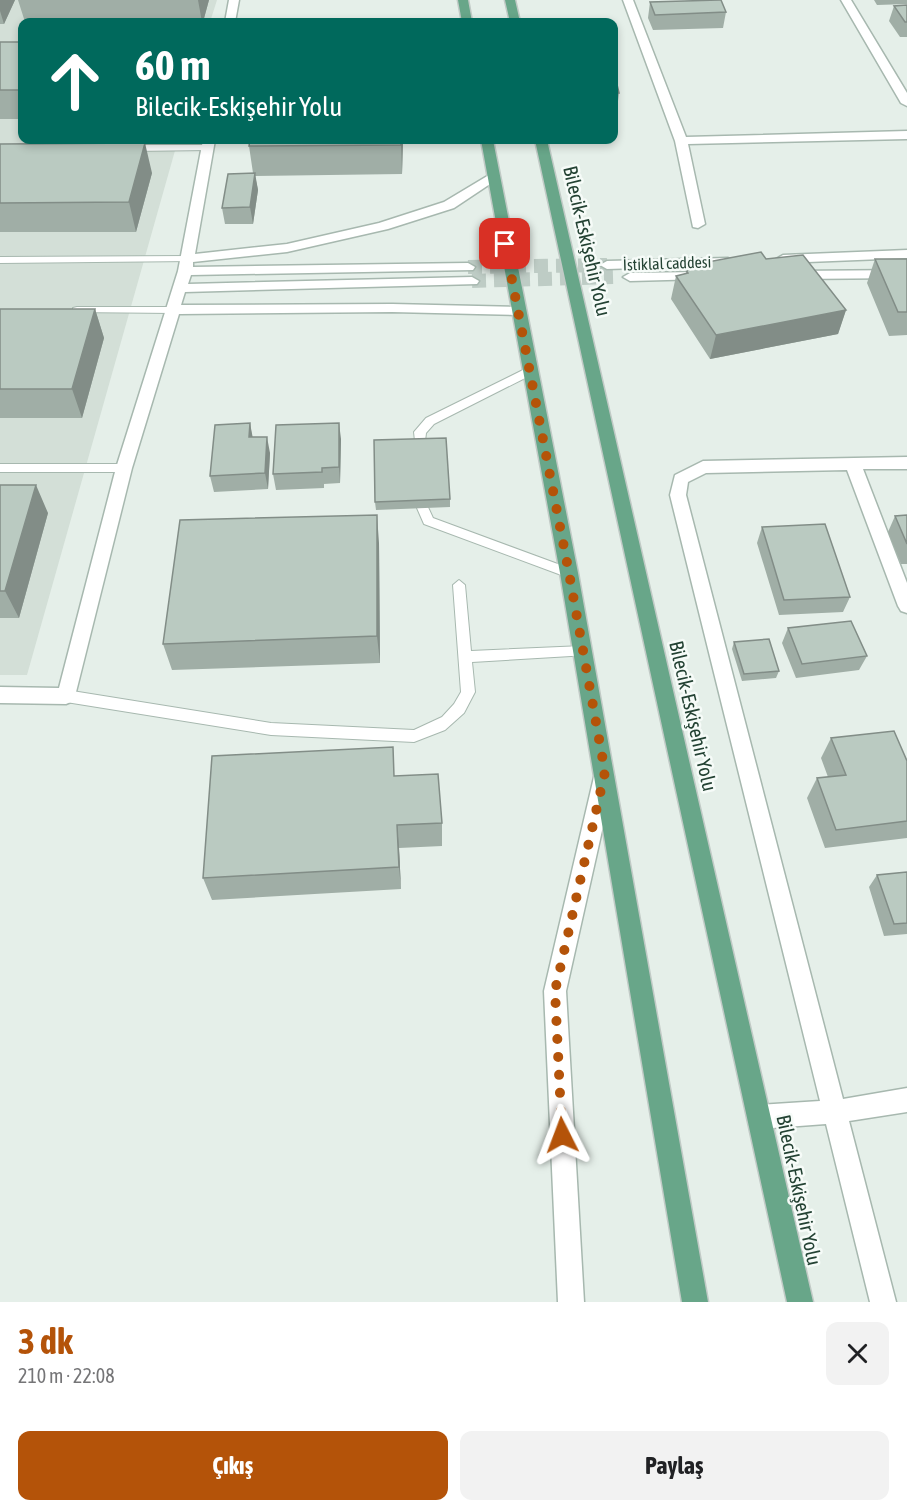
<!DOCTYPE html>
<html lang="tr">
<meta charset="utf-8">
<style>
:root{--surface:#fff;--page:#f2f2f2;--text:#202124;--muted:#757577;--accent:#b45309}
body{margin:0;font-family:"Asap Condensed",sans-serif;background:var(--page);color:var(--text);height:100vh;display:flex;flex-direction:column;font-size:22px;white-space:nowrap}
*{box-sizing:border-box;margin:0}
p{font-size:20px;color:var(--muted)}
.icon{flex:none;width:33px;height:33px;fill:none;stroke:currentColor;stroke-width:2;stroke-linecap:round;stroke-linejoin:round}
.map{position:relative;height:1302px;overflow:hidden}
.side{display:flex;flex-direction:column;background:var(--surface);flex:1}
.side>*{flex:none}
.hud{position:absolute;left:18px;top:18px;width:600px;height:126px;border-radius:12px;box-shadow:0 3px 9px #0003;background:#00695c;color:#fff;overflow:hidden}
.pin{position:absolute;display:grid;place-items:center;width:51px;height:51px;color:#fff;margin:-26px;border-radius:12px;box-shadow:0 3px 9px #0006}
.me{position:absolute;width:66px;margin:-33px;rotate:357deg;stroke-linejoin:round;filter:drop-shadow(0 0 4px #0008)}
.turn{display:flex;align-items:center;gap:21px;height:126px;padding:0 18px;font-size:27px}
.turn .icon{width:78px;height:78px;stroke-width:2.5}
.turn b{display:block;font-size:42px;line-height:51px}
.round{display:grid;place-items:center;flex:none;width:63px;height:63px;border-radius:12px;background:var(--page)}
.overview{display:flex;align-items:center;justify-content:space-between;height:102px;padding:0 18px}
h1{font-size:36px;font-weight:700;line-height:45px;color:var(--accent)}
.button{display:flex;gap:12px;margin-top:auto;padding:12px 18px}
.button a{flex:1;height:69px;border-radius:12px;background:var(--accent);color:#fff;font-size:24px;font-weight:700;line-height:69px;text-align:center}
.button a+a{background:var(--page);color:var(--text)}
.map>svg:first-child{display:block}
.built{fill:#d3dfd7}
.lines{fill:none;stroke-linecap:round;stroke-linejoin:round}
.minor-tunnel{stroke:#beccc5;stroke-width:14;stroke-dasharray:14 8;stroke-linecap:butt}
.service-casing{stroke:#a7b8af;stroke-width:2}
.minor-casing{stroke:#a7b8af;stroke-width:3}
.tertiary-casing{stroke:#a7b8af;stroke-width:3}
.primary-casing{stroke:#c1cac6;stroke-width:3}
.service{fill:#fff;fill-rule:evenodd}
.minor{fill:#fff;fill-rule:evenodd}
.tertiary{fill:#fff;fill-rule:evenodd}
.primary{fill:#68a689;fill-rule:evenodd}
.wall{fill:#a0aea6}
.shaded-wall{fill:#828d87}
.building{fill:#bacac1;stroke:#828d87;stroke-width:1.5}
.route{stroke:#b45309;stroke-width:10;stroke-dasharray:0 18}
.labels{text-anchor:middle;stroke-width:5;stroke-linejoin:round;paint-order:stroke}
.far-street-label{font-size:16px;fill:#234233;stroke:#f6fbf8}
.street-label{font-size:20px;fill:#234233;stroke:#f6fbf8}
</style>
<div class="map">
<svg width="907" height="1302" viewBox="0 0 907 1302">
<rect width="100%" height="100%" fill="#e5efe9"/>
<path class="built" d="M0,0H217L210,22H22V140H178L27,675H0Z"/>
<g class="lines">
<path class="minor-tunnel" d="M468,267L607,265
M472,281L613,277"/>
<g class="service-casing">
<path id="service" d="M208,145L211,146V150L129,151L124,148L129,145Z
M188,256L192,257V261L0,263V257Z
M77,307H173L178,310L173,313L73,312V308Z
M529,367L533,368V374L434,424L426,433L424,450H416L414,432L426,418Z
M0,464H124L130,468L124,472H0Z
M423,504L427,505L433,518L574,570L575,573L569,578L564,576L424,524L417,508Z
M459,580L465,585L471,651L583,646L588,647L590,651L588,655L472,662L475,692L464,713L445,730L414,742L271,735L66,702L61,700L59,696L61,692L66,690L271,723L414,730L442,717L454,704L461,692L453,585Z"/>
</g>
<g class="minor-casing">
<path id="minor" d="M229,0H239L235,22H225Z
M623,0H633L686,137L907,131V139L688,144L705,224L698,228L693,227L675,141Z
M841,0H851L907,93V106L901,103Z
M203,140H215L195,254L287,244L379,223L444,202L489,175H497L499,178L454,208L388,229L287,252L193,262V267L468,263L475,267L473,270L191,275L188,284L472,277L479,281L477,284L185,292L181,305L392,304L518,307L525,311L518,315L392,312L179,314L132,468L75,696L73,701L66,704L0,703V687L59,688L116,468L178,271Z
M907,457V469H863L907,583V613L901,611L898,606L847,470L706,473L688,482L686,495L843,1099L907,1088V1112L849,1121L896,1302H870L826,1124L760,1129L752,1125L748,1117L752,1109L760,1105L820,1101L670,495L675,475L703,461Z
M604,768L611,771L614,777L566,991L584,1302H558L544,991L594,777L597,771Z"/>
</g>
<g class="tertiary-casing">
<path id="tertiary" d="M907,250V258L783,263L776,259L783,255Z
M728,258L735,262L733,265L607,269L600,265L607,261Z
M907,270V278L795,279L788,275L795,271Z
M699,272L704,273L706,276L704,279L630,281L623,277L630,273Z"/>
</g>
<g class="primary-casing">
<path id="primary" d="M458,0H468L472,22H462Z
M505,0H515L520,22H510Z
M481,140H493L578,573L708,1302H682L560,573Z
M535,140H547L813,1302H787Z"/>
</g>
<use href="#service" class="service"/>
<use href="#minor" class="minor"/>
<use href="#tertiary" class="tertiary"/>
<use href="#primary" class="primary"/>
</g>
<path class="wall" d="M0,0H15L4,24H0Z
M18,0H209L203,22H25Z
M874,0H907V4L877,5Z
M650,2L726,12L723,28L653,30L648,18Z
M907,5V37H900L889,21L894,6Z
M0,42H22V119H0Z
M614,72L619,93L617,109H614Z
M250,140H403L402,174L255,176L258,190L253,224H225L222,208L253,173L249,146Z
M0,144L152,173L136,232H0Z
M766,259L846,310L838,334L710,359L671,299L676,276L686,274V270L696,268L697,264Z
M875,259H907V335L889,336L867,283Z
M0,309H95L104,338L82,418H0Z
M250,423L252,437L270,453L268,489L214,492L210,476Z
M341,439L340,483L324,484V488L276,490L273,474Z
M0,485L48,513L19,618H0Z
M450,499V507L376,510L375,502Z
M907,515V564H901L888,532L895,516Z
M762,527L850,597L843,612L779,615L757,543Z
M379,543L380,663L172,670L163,644Z
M788,628L867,656L859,670L796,678L782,643Z
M734,642L779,671L776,678L742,681L732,649Z
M831,738L907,761V838L825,848L807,798L817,778L828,777L821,758Z
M395,776L442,823V846L399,848L401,889L212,900L203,878Z
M907,872V934L884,936L869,887L877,875Z"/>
<path class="shaded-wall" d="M0,0H15L4,24L0,11Z
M198,0H209L203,22H202Z
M401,140H403L402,174Z
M145,143L152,173L136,232L129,202Z
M255,173L258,190L253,224L250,207Z
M95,309L104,338L82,418L72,389Z
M846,310L838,334L710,359L716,335Z
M250,423L253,439L249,437Z
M339,423L341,439L340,483L339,467Z
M267,437L270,453L268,489L265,473Z
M36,485L48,513L19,618L5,591Z
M377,515L379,543L380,663L377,636Z
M397,825L399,848L401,889L399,867Z"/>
<path class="building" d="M719,0H721L726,12L655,15L650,2Z
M907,5V22H905L894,6Z
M0,42H22V90H0Z
M614,72L619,93H614Z
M250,140H401V145L249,146Z
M145,143L129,202L0,203V144Z
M255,173L250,207L222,208L228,174Z
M761,252L766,259L803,255L846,310L716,335L676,276L688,273L686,270L699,268L697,264Z
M875,259H907V312H898Z
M0,309H95L72,389H0Z
M250,423L249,437H267L265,473L210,476L215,425Z
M339,423V467L322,468V472L273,474L276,425Z
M446,438L450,499L375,502L374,440Z
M0,485H36L5,591H0Z
M377,515V636L163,644L180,520Z
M907,515V544L895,516Z
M825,524L850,597L784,600L762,527Z
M851,621L867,656L802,664L788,628Z
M769,639L779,671L744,674L734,642Z
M894,731L907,761V821L836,830L817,778L846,775L831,738Z
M393,747L394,776L438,774L442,823L397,825L399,867L203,878L212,756Z
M907,872V923L894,924L877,875Z"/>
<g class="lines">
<path class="route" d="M505,244L569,573L605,772L555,991L562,1135"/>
</g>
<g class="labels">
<g class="far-street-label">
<text transform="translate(667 263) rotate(-2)" y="6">İstiklal caddesi</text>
</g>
<g class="street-label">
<text transform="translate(587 241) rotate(77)" y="7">Bilecik-Eskişehir Yolu</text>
<text transform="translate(693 716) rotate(77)" y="7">Bilecik-Eskişehir Yolu</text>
<text transform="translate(799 1190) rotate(78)" y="7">Bilecik-Eskişehir Yolu</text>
</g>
</g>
</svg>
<div class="pin" style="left:505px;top:244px;background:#d93025"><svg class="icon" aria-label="arrive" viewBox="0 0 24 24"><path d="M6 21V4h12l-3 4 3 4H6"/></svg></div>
<svg class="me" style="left:562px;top:1135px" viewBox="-20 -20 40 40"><path d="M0-17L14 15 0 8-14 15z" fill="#b45309" stroke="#fff" stroke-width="4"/></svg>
<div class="hud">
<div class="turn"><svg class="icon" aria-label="ahead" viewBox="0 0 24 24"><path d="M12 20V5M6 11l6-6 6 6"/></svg><div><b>60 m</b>Bilecik-Eskişehir Yolu</div></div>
</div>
</div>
<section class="side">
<div class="overview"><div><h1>3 dk</h1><p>210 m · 22:08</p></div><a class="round"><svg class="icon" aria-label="close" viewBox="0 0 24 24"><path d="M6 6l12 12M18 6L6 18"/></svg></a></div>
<div class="button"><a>Çıkış</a><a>Paylaş</a></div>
</section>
